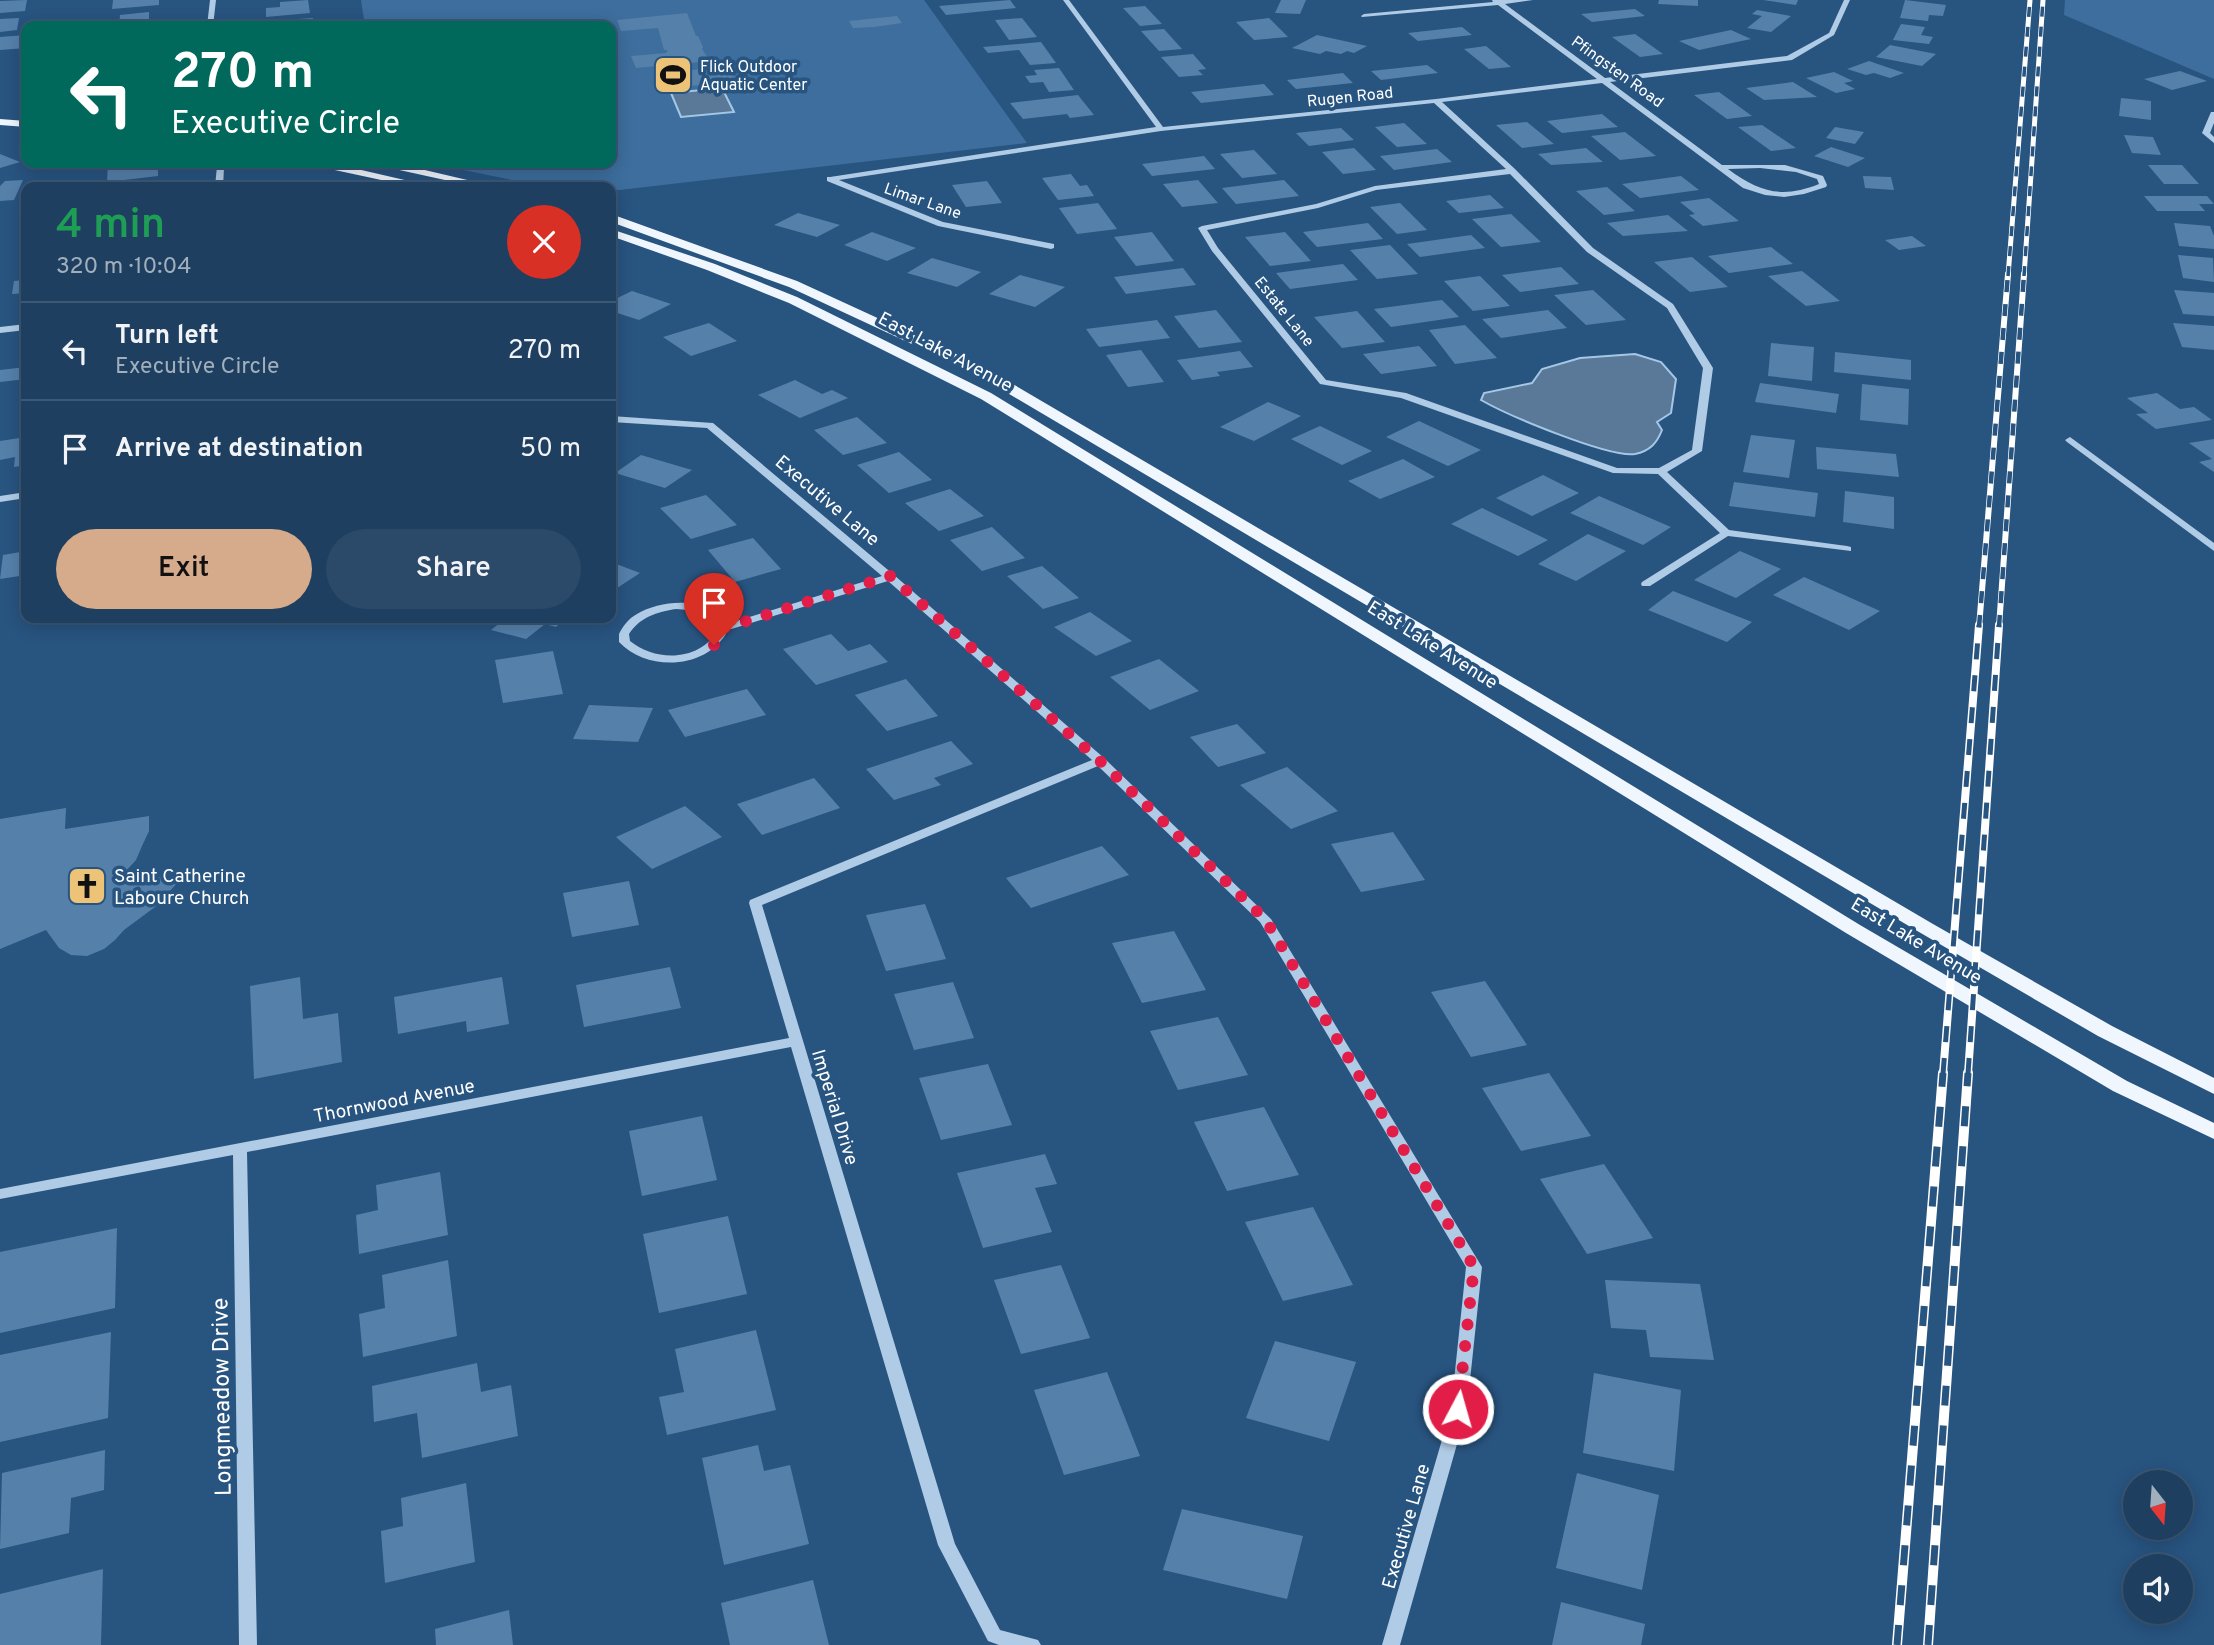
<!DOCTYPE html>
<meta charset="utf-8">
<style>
:root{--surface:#1e3f60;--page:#2b4a69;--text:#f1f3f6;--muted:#a1afbd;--line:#3c5875;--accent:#d6ab8b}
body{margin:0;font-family:Overpass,sans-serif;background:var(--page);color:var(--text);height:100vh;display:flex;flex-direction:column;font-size:26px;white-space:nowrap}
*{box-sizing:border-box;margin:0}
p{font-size:23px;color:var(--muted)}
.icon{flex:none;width:38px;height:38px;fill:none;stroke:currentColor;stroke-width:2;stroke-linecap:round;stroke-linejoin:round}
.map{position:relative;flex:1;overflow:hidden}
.drawer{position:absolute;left:21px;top:182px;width:595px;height:441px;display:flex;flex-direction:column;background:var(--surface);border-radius:14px;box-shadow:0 4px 18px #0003,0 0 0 2px var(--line)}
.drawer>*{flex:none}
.top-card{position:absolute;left:21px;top:21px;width:595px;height:147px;border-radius:14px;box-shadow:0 4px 18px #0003,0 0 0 2px var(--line);background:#00695c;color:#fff;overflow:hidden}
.needle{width:46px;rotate:163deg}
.buttons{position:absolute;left:2123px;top:1470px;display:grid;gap:14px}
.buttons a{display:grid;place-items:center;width:70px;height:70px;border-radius:50%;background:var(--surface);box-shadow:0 4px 18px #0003,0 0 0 2px var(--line);font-size:35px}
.pin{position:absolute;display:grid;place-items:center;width:60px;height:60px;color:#fff;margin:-72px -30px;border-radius:50% 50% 50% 0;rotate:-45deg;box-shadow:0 0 7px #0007}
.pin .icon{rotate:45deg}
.me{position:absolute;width:77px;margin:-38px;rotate:6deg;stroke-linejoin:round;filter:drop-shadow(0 0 5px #0008)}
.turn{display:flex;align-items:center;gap:24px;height:147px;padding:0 35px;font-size:32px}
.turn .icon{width:91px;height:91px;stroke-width:2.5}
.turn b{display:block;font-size:49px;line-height:60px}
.round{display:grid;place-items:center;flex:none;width:74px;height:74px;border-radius:37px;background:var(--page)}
.overview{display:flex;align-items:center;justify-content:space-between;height:119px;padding:0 35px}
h1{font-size:42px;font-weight:600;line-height:52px;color:#1e9e55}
.button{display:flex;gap:14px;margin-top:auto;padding:14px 35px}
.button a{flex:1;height:80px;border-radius:42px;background:var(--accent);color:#111;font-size:28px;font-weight:600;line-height:80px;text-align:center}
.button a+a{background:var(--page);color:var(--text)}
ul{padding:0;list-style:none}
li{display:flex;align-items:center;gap:21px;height:98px;padding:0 35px;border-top:2px solid var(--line)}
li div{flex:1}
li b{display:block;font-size:26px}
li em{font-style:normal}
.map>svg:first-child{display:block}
.green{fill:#3d6e9d}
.water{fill:#5a7998;stroke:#a5c7e6;stroke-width:2}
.building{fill:#5580aa}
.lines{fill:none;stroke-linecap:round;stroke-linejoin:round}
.minor{fill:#b0cbe5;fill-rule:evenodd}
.major{fill:#f0f6fd;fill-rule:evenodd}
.rail-far3-casing{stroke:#fff;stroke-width:5}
.rail-far2-casing{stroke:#fff;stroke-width:6}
.rail-far1-casing{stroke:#fff;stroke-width:8}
.rail-casing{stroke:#fff;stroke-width:10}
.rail-far3{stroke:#285480;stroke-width:3.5;stroke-dasharray:10;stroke-linecap:butt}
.rail-far2{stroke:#285480;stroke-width:4.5;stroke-dasharray:12;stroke-linecap:butt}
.rail-far1{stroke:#285480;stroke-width:5;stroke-dasharray:16;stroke-linecap:butt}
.rail{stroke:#285480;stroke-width:7;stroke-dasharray:20;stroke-linecap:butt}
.route{stroke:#e11d48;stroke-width:12;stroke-dasharray:0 21.6}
.labels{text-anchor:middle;stroke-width:7;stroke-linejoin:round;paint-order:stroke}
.far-poi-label{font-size:16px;fill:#fff;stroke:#285480;text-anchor:start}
.far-street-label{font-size:16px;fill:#fff;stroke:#285480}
.street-label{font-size:19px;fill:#fff;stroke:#285480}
.poi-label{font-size:19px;fill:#fff;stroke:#285480;text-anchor:start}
.near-street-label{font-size:23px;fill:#fff;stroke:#285480}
</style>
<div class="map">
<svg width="2214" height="1645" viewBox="0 0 2214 1645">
<rect width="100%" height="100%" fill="#285480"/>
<path class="green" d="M361,0H924L1027,143L611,191V187H546L429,163H611V26H365Z
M2065,0H2214V79L2064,15Z"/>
<path class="water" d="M722,88L734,112L681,117L671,93Z
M1635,354L1661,362L1676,379L1671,413L1657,422L1662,430C1657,443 1650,451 1635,454C1609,458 1507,415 1481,400L1484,393L1532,383L1542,369L1580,358Z"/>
<path class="building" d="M27,0L25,11L0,13V1Z
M113,0H159V5L112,9Z
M308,0L310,13L266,17V8L280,7V2Z
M1010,0L1016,8L946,15L939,6Z
M1281,0H1306L1300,14L1275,13Z
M1659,0H1698V6L1658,4Z
M1763,0H1798L1796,5Z
M1905,0L1946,5L1943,16L1929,15L1928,21L1900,18Z
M1145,6L1162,24L1140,26L1123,8Z
M1635,9L1645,16L1592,22L1581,14Z
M1757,10L1791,16L1771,32L1747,28L1762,16L1752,14Z
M149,12V22L159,21V26H119L120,15Z
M687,13L696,36H698L703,47L702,49L710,61L636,68L631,56L666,53L668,50H664L658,28L621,31L617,20Z
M897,16L902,23L874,27L853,28L849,21Z
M19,18L17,30L0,32V19Z
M313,18L314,26H283V20Z
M1022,18L1037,37L1009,40L995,20Z
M1269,18L1288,37L1254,40L1236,22Z
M1901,24L1925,27L1921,35L1933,37L1929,44L1893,40Z
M1462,27L1472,35L1418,41L1408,33Z
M1164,29L1182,49L1159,51L1141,31Z
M1731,30L1751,39L1699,50L1679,41Z
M1635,34L1663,54L1640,57L1612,37Z
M26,35V48L0,50V37Z
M1317,35L1367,46L1354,53L1347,51L1341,54L1326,51L1320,54L1292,48Z
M1041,42L1056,63L1030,65L1019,50L988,53L983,47Z
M1890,45L1936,54L1922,66L1876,57Z
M1486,46L1511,67L1489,69L1464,49Z
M1193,54L1206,69L1198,70L1203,75L1179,77L1161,57Z
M1869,61L1904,73L1890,78L1874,73L1866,75L1847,69Z
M1427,65L1438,73L1381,80L1371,71Z
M729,66L737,82L690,86L683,71Z
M1059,68L1074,90L1049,92L1043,82L1030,83L1025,76L1037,75L1034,70Z
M2180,71L2207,81L2172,90L2144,79Z
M1834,72L1853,81L1844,83L1855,89L1836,93L1806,78Z
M1343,73L1353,83L1296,89L1287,80Z
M1793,82L1817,97L1764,100L1746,88Z
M1264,84L1274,95L1201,103L1191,92Z
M1719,92L1752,116L1727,119L1694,95Z
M1078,95L1094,115L1070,118L1067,114L1023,119L1010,103Z
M2121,98L2151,101V120L2119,116Z
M1602,114L1618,127L1562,133L1547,121Z
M1527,122L1554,144L1522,148L1496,125Z
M1404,123L1427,144L1397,147L1375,127Z
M1762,125L1796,148L1771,151L1738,127Z
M1835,127L1864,132L1855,144L1826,138Z
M1341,128L1354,140L1309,146L1296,133Z
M1625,132L1656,156L1620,160L1591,136Z
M2124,135L2153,137L2161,155L2132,153Z
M1831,147L1865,158L1848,167L1814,156Z
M1354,148L1376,170L1343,174L1322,152Z
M1586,148L1603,162L1551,165L1538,154Z
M1437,149L1452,162L1394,170L1380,156Z
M1254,150L1277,174L1242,178L1220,154Z
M0,154L20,162L0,168Z
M1204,156L1215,169L1152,176L1142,164Z
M108,163H139L138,167L158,165V176L107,182Z
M2148,165H2182L2199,184H2164Z
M1071,174L1080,186L1087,185L1094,196L1058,200L1042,178Z
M1681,176L1699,190L1640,198L1622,184Z
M1863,176L1891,177L1894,190L1865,188Z
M23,180L14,200L0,201V186L5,181Z
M1198,180L1218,203L1182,207L1163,184Z
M1284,180L1299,196L1236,204L1222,188Z
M987,181L1002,203L966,207L952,185Z
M1607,187L1635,211L1604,215L1576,191Z
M1490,195L1504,208L1459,213L1446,201Z
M2144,196H2207L2214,204H2199L2205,211H2157Z
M1709,198L1739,221L1703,226L1689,215L1695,214L1680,202Z
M1098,203L1117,229L1077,234L1059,208Z
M1400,203L1427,230L1397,234L1370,207Z
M798,213L840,225L817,237L774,225Z
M1511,214L1541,242L1501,247L1472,219Z
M1668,215L1688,231L1623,236L1607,223Z
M1368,223L1383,239L1317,247L1303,232Z
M2174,223L2210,226L2214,236V249L2179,246Z
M872,232L916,248L887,261L844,245Z
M1152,232L1174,261L1136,266L1114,237Z
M1285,232L1311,261L1270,266L1245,237Z
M1471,235L1485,248L1420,257L1407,244Z
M1912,236L1926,246L1899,250L1885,240Z
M1390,245L1418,274L1377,279L1350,250Z
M1771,247L1793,264L1729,273L1708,256Z
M2178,255L2213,258L2214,282L2183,278Z
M1692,257L1728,287L1690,292L1654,262Z
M932,258L981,272L957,287L907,273Z
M1343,264L1358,280L1290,289L1276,273Z
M1561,267L1579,284L1520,292L1502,275Z
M1183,268L1196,285L1126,294L1114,277Z
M1802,271L1840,301L1806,306L1768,276Z
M1020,275L1065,287L1035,307L989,294Z
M1480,276L1510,306L1473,311L1444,281Z
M26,280V293L12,294L14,281Z
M1593,290L1626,320L1586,325L1554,295Z
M2174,290L2214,293V316L2183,314Z
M632,291L671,304L639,320L611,311V301Z
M1442,300L1459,317L1391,327L1374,309Z
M1216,310L1242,342L1199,348L1174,316Z
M1548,310L1567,328L1501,338L1482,319Z
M1357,311L1385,342L1342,348L1314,317Z
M1157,320L1170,338L1099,347L1086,329Z
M709,323L737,341L691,356L663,337Z
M2173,323L2214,326V350L2182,347Z
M1465,325L1497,358L1455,364L1429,330Z
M1771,343L1814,347L1812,381L1768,376Z
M1419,346L1437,366L1381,374L1363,354Z
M1141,350L1164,382L1128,387L1106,355Z
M1240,351L1253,367L1217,372L1220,376L1192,380L1177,360Z
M1835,352L1911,360V380L1834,372Z
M26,367V379L0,382V370Z
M795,380L822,394L832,390L848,398L800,418L758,395Z
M1760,383L1839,394L1836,413L1755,402Z
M1862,384L1909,389L1908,425L1860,420Z
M2157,393L2180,409L2194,407L2212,420L2156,429L2136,414L2148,413L2127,398Z
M1268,402L1301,416L1254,441L1220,427Z
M857,417L887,443L843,455L814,430Z
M1419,421L1481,450L1448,466L1386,437Z
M1320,426L1372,451L1342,465L1291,439Z
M1751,435L1795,440L1789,478L1743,472Z
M26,437V465L14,467L15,457L0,460V441Z
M2214,439V472L2199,462L2212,459L2189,443Z
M1816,447L1896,454L1899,477L1817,469Z
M899,452L932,480L889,493L857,465Z
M641,455L692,470L665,488L615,473Z
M1403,459L1435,477L1380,499L1348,481Z
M1543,475L1579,493L1532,516L1496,498Z
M1734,482L1818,493L1815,517L1729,506Z
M950,489L984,516L939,531L905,503Z
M1845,491L1894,497V529L1843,522Z
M706,495L737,525L691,539L660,508Z
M1599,496L1671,527L1643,545L1570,513Z
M1482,508L1548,540L1518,556L1451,524Z
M992,527L1025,558L982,571L950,540Z
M1588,534L1626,551L1576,581L1538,564Z
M753,538L781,569L735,582L708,550Z
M26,551V575L0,579L3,555Z
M1740,551L1781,569L1736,598L1694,580Z
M611,562L640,573L611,592Z
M1042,566L1079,598L1043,609L1007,576Z
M1804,577L1880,611L1849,630L1773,595Z
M1673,591L1752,622L1727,642L1648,610Z
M1090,612L1132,641L1096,656L1054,627Z
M506,618H567L556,627L545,624L526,639L491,630Z
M831,634L848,651L870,644L888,662L816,685L783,649Z
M553,651L563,694L503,703L495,660Z
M1159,659L1199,691L1150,710L1110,677Z
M906,679L938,716L887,731L855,695Z
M747,689L766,715L685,737L668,710Z
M589,705L653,708L638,742L573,739Z
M1237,724L1266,753L1218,767L1190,737Z
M951,741L973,764L934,778L941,785L894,800L866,769Z
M1287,767L1338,811L1291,829L1240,785Z
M814,778L840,808L762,835L737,804Z
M685,806L722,837L652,869L616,837Z
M66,808L65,829L149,816V831L142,846L136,860L125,872L180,880L155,907L124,930L115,940L104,949L87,956L71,955L59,948L46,930L0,949V819Z
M1393,832L1425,880L1361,892L1331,844Z
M1102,846L1129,875L1031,908L1006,878Z
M629,881L639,925L572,937L563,893Z
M925,904L946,959L886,971L866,915Z
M1174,931L1206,990L1142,1003L1112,943Z
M670,967L681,1008L584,1027L576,985Z
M300,977L303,1019L338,1013L342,1062L254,1079L250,986Z
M502,977L509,1024L467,1032L466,1021L398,1034L394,997Z
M1485,981L1527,1045L1471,1057L1431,992Z
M953,982L974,1038L914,1050L894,994Z
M1218,1017L1248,1075L1178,1090L1150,1031Z
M988,1064L1012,1125L941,1140L919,1078Z
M1549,1073L1591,1136L1521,1151L1482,1088Z
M1264,1107L1299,1175L1227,1191L1194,1122Z
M702,1116L717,1180L642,1196L629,1131Z
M1045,1154L1057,1184L1035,1188L1052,1232L983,1248L957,1173Z
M1604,1164L1653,1238L1587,1254L1540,1179Z
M440,1172L448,1235L359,1254L356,1215L378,1210L376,1185Z
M1313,1207L1353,1285L1283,1301L1245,1222Z
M728,1216L747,1294L659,1313L643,1234Z
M117,1228L115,1308L0,1333V1252Z
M448,1260L457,1336L363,1357L359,1314L385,1308L382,1275Z
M1061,1265L1090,1338L1021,1354L994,1280Z
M1605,1280L1700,1284L1714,1360L1650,1357L1646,1330L1611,1328Z
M756,1330L776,1410L667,1435L659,1397L684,1392L675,1349Z
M111,1332L108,1418L0,1442V1355Z
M1275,1341L1356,1362L1329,1441L1246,1418Z
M477,1363L481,1392L511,1385L518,1436L422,1458L417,1413L374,1422L372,1386Z
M1107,1372L1140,1456L1064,1475L1034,1390Z
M1594,1373L1681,1390L1674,1471L1583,1453Z
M758,1445L764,1471L790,1465L809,1544L724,1565L702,1458Z
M105,1450L104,1490L71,1498L69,1533L0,1549L2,1473Z
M1577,1473L1659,1495L1642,1590L1556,1568Z
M466,1483L475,1562L385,1583L381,1531L403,1526L401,1498Z
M1182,1509L1303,1536L1287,1599L1163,1570Z
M103,1569L101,1645H0V1594Z
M813,1580L829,1645H730L721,1603Z
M1561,1602L1645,1624L1641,1645H1552Z
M509,1610L513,1645H436L435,1629Z"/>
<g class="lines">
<path class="minor" d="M210,0H216L213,26H207Z
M1063,0H1069L1163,127L1436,99L1597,79L1498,5L1362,17L1361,16L1364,14L1493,2L1492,0H1533L1505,4L1605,78L1787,56L1829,33L1844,0H1850L1834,35L1792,60L1610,82L1722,165H1785L1823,176L1827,185L1826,187L1804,194L1784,197L1765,195L1743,188L1602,83L1442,102L1515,169L1593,248L1673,304L1713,368L1702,451L1667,472L1729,530L1847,546L1851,547V551L1728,536L1650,586H1642L1641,584L1642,582L1720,533L1658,474L1613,473L1401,398L1320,384L1212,251L1198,228L1202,226L1316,204L1375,186L1506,169L1434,103L1161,131L839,180L943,222L1054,244V248L1051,249L938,226L827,181V177H830L1156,127ZM1760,168L1796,172L1817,179L1819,184C1782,199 1759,192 1728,169ZM1510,174L1587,252L1667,308L1703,368L1692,450L1659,468H1617L1406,393L1326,380L1218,248L1207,230L1318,208L1376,190Z
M2211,112H2214V123L2210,133L2214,137V143L2202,133Z
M217,166L224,168L223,187H215Z
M26,324V330L0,333V327Z
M611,416L713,423L894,575L1104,758L1271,919L1482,1267L1467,1409L1400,1645H1382L1451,1409L1466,1267L1260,922L1098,766L762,905L955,1544L1000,1630L1038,1640L1041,1645H999L988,1641L938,1545L791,1047L247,1152L257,1645H239L233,1155L0,1199V1189L789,1038L749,903L750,900L1092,760L888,581L728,630C709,669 648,673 619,642V634C623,626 628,619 637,614C662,599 710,596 727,624L882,576L707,428L611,422ZM676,609C693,610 709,611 719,628C702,661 657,663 630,641L629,634C640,617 657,612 676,609Z
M2070,437L2214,543V551L2067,442L2065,440Z
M26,492V498L0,502V496Z"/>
<path class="major" d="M0,119L26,121V127L0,125Z
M311,163H331L435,187H414L316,166Z
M376,163H395L497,187H477L381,166Z
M611,214L797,281L982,366L1933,924L2112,1026L2214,1078V1094L2098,1036L1919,932L972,372L789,287L611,222Z
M611,229L715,264L797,297L991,393L1860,925L2127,1081L2214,1123V1139L2113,1091L1846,933L981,399L789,303L707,270L611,236Z"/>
<g class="rail-far3-casing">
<path id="rail-far3" d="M2008,276L2030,0
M2024,276L2043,0"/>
</g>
<g class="rail-far2-casing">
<path id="rail-far2" d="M1979,627L2008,274
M1999,627L2024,274"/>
</g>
<g class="rail-far1-casing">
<path id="rail-far1" d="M1943,1074L1979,625
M1968,1074L1999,625"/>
</g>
<g class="rail-casing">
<path id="rail" d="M1897,1645L1943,1073
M1928,1645L1968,1073"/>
</g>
<use href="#rail-far3" class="rail-far3"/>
<use href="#rail-far2" class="rail-far2"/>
<use href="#rail-far1" class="rail-far1"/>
<use href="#rail" class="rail"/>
</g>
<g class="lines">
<path class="route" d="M714,645L722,636L724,628L890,576L1100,761L1265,919L1474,1267L1458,1409"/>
</g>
<defs>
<g id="stadium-square" transform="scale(2.0125)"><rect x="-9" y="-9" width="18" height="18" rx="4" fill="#edc477" stroke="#285480"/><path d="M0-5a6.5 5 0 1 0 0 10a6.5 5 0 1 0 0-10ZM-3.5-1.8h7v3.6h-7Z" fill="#111"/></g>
<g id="church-square" transform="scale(2.0125)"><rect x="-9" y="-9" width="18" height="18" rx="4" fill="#edc477" stroke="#285480"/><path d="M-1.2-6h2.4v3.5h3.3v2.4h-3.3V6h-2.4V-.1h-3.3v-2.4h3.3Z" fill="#111"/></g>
</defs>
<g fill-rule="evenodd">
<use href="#stadium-square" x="673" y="75"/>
<use href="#church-square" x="87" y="886"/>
</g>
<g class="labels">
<g class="far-poi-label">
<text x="700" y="72">Flick Outdoor<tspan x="700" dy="18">Aquatic Center</tspan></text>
</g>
<g class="far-street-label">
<text transform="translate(1618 71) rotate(36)" y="6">Pfingsten Road</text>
<text transform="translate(1350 96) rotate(-6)" y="6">Rugen Road</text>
<text transform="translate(923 200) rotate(19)" y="6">Limar Lane</text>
<text transform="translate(1285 311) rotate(51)" y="6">Estate Lane</text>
</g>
<g class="street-label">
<text transform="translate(946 351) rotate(28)" y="7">East Lake Avenue</text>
<text transform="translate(828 500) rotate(40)" y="7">Executive Lane</text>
<text transform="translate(1433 644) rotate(32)" y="7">East Lake Avenue</text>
<text transform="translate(1917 940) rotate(31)" y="7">East Lake Avenue</text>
<text transform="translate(394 1100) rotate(-11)" y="7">Thornwood Avenue</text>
<text transform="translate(836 1107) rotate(73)" y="7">Imperial Drive</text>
<text transform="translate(1405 1526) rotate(-74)" y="7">Executive Lane</text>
</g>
<g class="poi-label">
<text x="114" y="882">Saint Catherine<tspan x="114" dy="22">Laboure Church</tspan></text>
</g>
<g class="near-street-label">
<text transform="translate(221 1397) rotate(-91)" y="8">Longmeadow Drive</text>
</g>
</g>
</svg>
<div class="buttons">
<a><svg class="needle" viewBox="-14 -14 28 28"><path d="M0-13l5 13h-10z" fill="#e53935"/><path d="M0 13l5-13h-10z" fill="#a1afbd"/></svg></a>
<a><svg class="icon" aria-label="sound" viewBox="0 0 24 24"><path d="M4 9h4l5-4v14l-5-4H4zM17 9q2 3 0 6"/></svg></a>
</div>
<div class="pin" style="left:714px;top:645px;background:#d93025"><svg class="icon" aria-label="arrive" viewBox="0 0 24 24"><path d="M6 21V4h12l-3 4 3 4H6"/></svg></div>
<svg class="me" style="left:1458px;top:1409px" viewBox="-20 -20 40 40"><circle r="17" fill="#e11d48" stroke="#fff" stroke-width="3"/><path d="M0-11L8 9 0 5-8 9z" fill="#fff"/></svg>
<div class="top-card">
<div class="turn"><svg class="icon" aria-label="left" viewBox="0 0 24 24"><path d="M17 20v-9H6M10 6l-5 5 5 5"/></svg><div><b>270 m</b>Executive Circle</div></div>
</div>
<section class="drawer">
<div class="overview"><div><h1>4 min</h1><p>320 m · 10:04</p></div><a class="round" style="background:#d93025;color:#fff"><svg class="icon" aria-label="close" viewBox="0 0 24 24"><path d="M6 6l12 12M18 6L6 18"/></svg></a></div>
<ul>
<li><svg class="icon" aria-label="left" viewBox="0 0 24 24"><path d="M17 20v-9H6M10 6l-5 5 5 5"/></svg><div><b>Turn left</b><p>Executive Circle</p></div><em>270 m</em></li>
<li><svg class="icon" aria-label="arrive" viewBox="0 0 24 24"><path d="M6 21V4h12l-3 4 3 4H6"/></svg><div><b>Arrive at destination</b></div><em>50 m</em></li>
</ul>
<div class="button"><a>Exit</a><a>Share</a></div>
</section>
</div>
